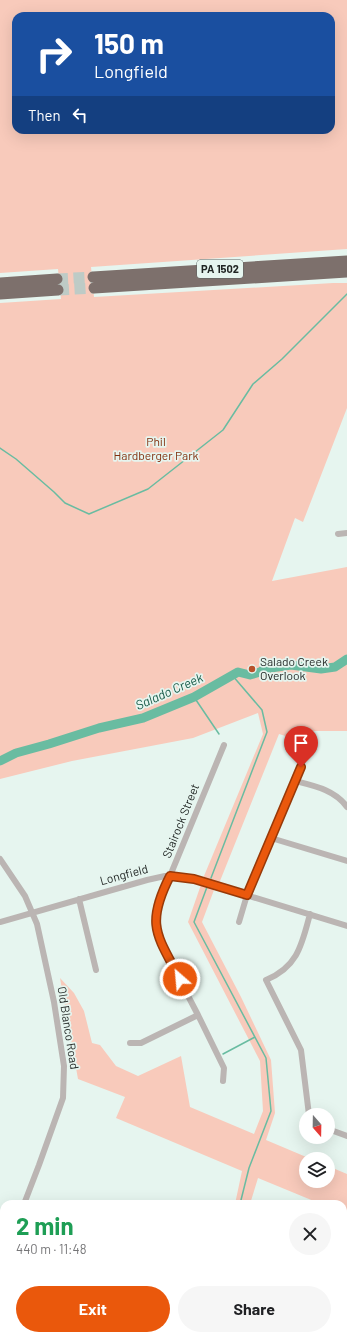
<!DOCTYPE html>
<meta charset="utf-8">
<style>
:root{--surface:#fff;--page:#f6f6f6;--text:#202124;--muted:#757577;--accent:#ea580c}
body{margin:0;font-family:Barlow,sans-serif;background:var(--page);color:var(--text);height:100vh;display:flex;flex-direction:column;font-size:15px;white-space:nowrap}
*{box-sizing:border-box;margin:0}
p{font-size:13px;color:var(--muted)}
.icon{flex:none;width:22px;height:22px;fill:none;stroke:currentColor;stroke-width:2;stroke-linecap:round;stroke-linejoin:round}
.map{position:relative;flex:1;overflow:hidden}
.details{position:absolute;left:0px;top:1200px;width:347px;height:140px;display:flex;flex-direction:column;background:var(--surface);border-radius:12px 12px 0 0;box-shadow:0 4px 16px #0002}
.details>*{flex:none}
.banner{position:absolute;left:12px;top:12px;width:323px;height:122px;border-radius:12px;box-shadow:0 4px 16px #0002;background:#1a4fa0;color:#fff;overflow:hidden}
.needle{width:26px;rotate:160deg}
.fabs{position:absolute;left:299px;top:1108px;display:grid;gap:8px}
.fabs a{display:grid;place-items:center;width:36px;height:36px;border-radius:50%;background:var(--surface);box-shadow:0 4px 16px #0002;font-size:20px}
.pin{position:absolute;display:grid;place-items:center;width:34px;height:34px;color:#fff;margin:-41px -17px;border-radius:50% 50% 50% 0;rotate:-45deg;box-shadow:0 0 4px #0007}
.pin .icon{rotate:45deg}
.me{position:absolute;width:44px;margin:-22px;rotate:333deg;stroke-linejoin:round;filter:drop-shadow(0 0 3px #0008)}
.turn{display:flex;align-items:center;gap:14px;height:84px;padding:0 16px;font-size:18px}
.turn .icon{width:52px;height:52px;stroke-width:2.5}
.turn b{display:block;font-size:28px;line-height:34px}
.then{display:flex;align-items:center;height:38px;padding:0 16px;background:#0003;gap:8px;font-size:15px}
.round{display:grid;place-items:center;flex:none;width:42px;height:42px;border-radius:21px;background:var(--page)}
.headline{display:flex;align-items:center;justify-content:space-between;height:68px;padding:0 16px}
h1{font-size:24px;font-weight:700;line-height:30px;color:#1e9e55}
.primary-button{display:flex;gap:8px;margin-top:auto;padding:8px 16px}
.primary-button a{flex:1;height:46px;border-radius:24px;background:var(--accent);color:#fff;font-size:16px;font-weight:700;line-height:46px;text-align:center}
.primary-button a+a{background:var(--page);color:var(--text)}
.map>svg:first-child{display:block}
.green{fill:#f8cabb;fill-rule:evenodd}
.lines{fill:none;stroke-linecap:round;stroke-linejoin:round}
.stream{stroke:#69bca1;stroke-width:1.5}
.river{stroke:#69bca1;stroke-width:9}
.highway-tunnel{stroke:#becbc6;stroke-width:11;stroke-dasharray:11 5.5;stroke-linecap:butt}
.street{stroke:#bbb5b3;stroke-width:6}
.secondary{stroke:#a19794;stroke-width:9}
.highway{stroke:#7d706c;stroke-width:11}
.route-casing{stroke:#983908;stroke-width:10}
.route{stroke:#ea580c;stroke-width:7}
.poi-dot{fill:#b8512a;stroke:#e6f5ef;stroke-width:1.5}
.labels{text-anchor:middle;stroke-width:3.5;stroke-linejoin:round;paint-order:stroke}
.shield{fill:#e6f5ef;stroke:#5b6360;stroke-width:1}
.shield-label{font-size:11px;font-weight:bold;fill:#1f2422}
.park-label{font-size:12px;fill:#812f0e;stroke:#e6f5ef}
.poi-label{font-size:12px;fill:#1f2422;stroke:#e6f5ef;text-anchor:start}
.street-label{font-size:12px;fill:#1f2422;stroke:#e6f5ef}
.water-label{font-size:13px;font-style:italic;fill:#165947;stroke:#e6f5ef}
</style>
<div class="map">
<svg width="347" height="1340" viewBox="0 0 347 1340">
<rect width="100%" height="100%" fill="#e6f5ef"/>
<path class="green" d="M0,0H347V249L91,267L94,297L333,283H347V408L303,522L295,518L272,581L347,567V731H308L302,741L279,734L220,881L214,890L202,922L241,997L271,1060L275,1113L266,1140L311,1159H306V1181H328V1166L347,1174V1215L343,1213V1204H321L258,1178L250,1204H235L242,1171L116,1118L125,1097L78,1079L60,978L74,993L84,1011L92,1043L100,1045L116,1066L138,1076L181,1056L190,1107L254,1134L263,1111L260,1061L188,922L204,876L263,734L258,713L193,738L72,761L0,779V303L61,299L58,269L0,273ZM16,16H331V130H16Z
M343,1306L347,1308V1340H254L252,1336H343Z"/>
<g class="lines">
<path class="stream" d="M0,448L16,459L54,492L65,503L89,514L148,489L223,430L253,384L282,359L347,294
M194,697L219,734
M211,878L267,732L262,710L232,675
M207,887L194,922L266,1058L271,1111L249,1168L240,1204
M223,1054L255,1037
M265,1336L267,1340
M91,1340L92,1336"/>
<path class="river" d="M0,761L16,753L49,744L99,728L143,718L194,697L238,672L250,675L260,672L264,669L291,665L321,669L335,667L347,659"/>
<path class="highway-tunnel" d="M57,279L93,277
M58,290L94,288"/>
<path class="street" d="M338,534L347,533
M295,781C315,786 335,790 347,807
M271,838L347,861
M0,859L25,896L37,924L54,1002L64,1066L63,1098L39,1165L24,1204
M79,899L96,970
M0,922L147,880L165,876H177L194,879L347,926
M239,922L247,895L312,739
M130,1043H141L198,1015
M223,1081L224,1068L198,1015L161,944C151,919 159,898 170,876L224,745
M309,1115L301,1050L266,980C298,967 302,944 310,914
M328,1129L347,1136
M0,1257L4,1252
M214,1336L216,1340
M126,1340L127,1336"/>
<path class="secondary" d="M0,1337L9,1340"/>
<path class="highway" d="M93,277L347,261
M0,283L57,279
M94,288L347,272
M0,294L58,290"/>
</g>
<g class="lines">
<g class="route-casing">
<path id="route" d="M180,979C157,935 145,925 170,876L194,879L247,895L301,767"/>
</g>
<use href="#route" class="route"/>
</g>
<circle class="poi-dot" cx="252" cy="669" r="4"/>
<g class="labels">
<rect class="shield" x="197" y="260" width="46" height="18" rx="3"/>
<g class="shield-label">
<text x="220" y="273">PA 1502</text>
</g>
<g class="park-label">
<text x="156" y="446">Phil<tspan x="156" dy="14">Hardberger Park</tspan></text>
</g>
<g class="poi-label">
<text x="260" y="666">Salado Creek<tspan x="260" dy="14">Overlook</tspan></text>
</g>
<g class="street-label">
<text transform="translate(181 821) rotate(-68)" y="4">Stairock Street</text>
<text transform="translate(124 875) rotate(-15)" y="4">Longfield</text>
<text transform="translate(68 1028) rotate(81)" y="4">Old Blanco Road</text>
</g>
<g class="water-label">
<text transform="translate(169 691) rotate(-24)" y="5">Salado Creek</text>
</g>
</g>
</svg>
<div class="fabs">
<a><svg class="needle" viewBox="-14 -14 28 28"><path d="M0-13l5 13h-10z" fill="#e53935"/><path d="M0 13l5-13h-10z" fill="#757577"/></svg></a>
<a><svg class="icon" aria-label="layers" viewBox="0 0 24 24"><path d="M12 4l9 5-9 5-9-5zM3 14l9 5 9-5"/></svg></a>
</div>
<div class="pin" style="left:301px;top:767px;background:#d93025"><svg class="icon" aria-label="arrive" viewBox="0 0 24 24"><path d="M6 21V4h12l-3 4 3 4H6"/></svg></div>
<svg class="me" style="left:180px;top:979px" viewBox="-20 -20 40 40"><circle r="17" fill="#ea580c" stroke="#fff" stroke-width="3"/><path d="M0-11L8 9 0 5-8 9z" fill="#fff"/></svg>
<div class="banner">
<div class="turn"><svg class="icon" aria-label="right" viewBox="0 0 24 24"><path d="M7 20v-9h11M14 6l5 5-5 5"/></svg><div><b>150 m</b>Longfield</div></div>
<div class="then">Then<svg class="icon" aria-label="left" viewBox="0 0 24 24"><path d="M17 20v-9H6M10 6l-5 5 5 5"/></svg></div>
</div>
<section class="details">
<div class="headline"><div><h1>2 min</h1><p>440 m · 11:48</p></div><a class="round"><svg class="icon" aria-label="close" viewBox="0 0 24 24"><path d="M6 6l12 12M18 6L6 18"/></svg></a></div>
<div class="primary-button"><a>Exit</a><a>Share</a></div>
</section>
</div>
